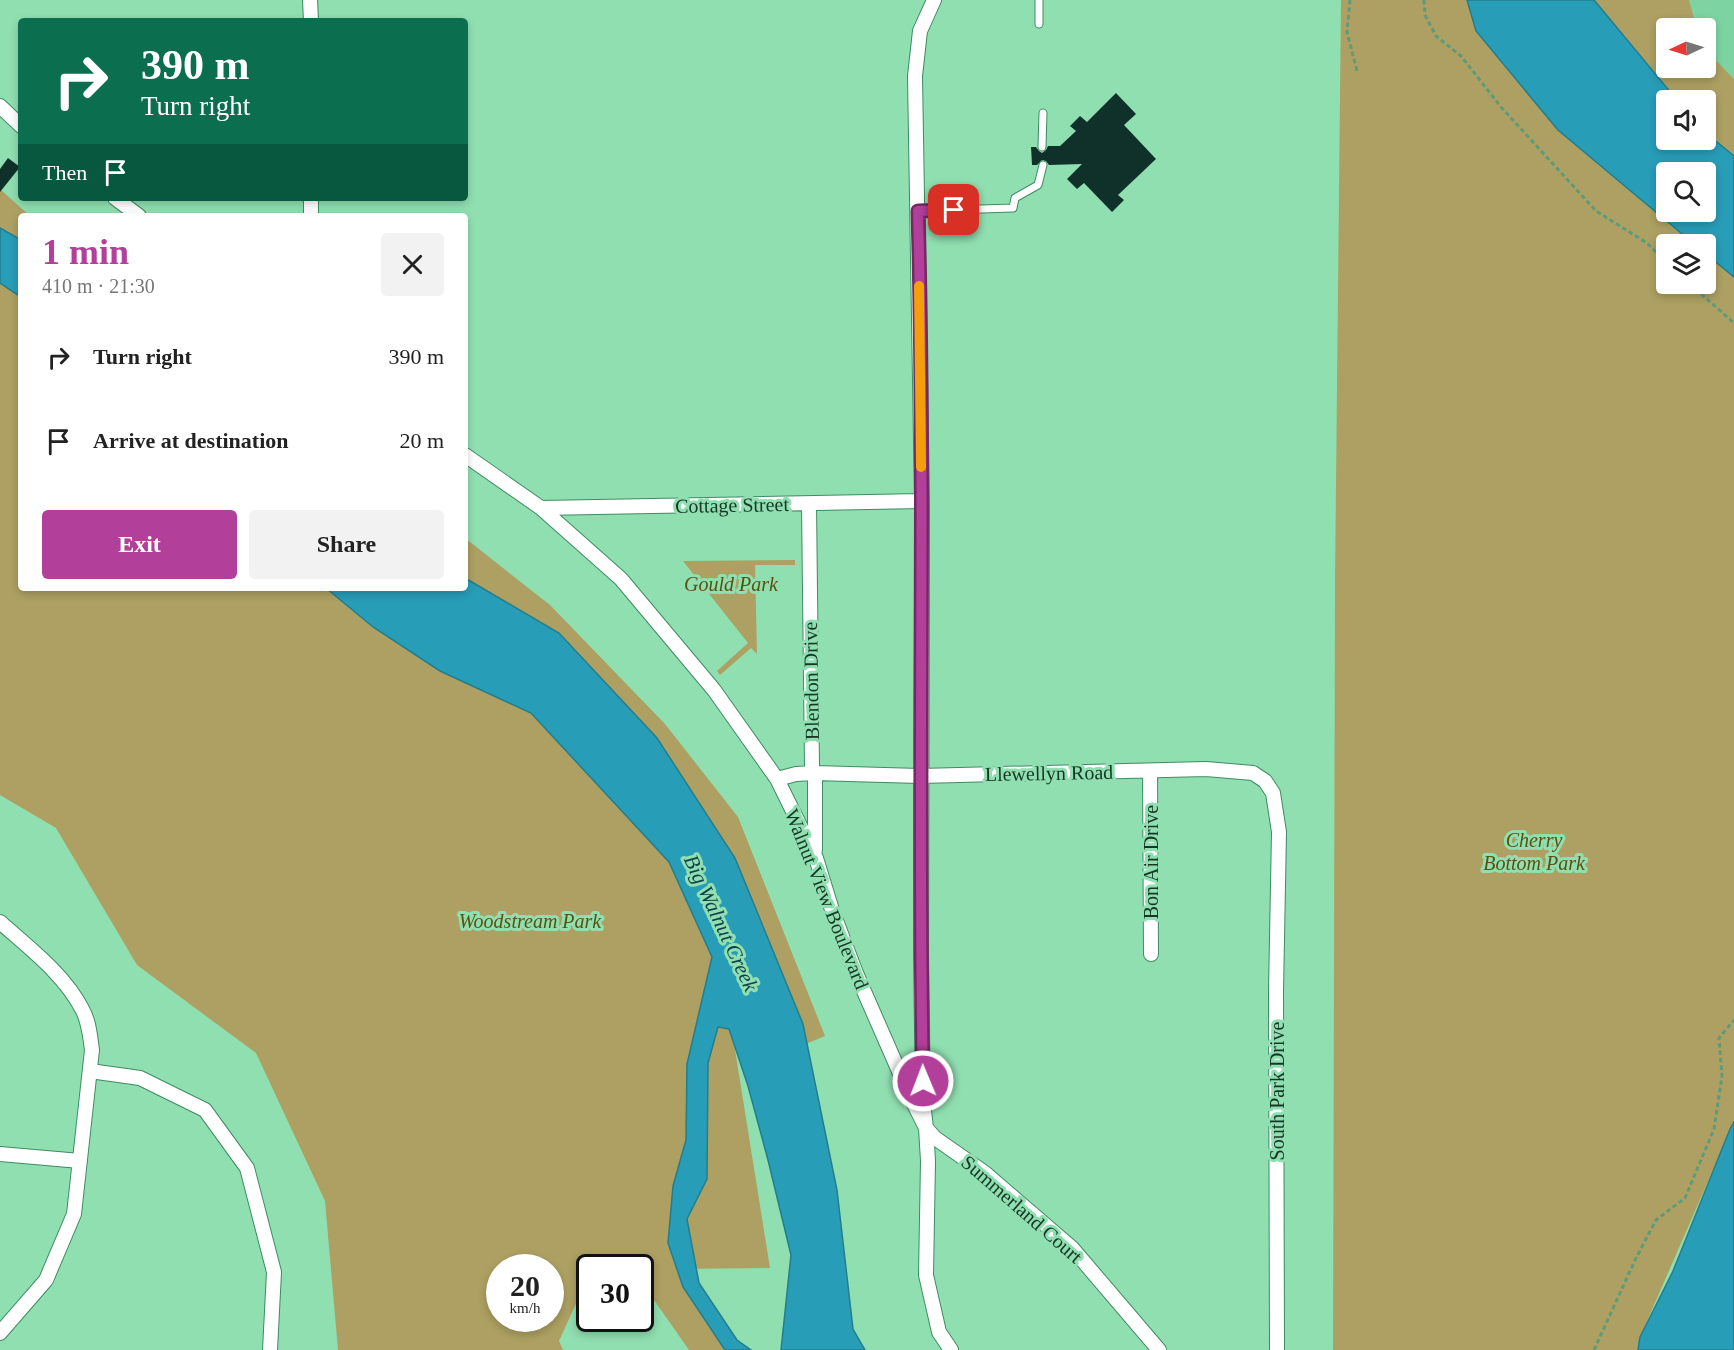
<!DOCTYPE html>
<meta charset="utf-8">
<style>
:root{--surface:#fff;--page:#f2f2f2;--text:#222;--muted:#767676;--accent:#b23f99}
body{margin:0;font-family:"Times New Roman",serif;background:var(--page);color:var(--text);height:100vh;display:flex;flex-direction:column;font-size:22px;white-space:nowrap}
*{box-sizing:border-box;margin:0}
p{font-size:20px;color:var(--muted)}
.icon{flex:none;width:33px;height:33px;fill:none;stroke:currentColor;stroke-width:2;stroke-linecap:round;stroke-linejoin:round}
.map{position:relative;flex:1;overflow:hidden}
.drawer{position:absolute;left:18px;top:213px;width:450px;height:378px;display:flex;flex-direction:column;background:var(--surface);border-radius:6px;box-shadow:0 3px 9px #0003}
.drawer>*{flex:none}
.guide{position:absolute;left:18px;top:18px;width:450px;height:183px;border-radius:6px;box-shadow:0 3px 9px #0003;background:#0b6e4f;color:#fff;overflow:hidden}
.needle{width:39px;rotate:266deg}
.fabs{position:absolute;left:1656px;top:18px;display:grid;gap:12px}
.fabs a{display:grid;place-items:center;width:60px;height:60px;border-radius:6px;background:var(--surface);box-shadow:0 3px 9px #0003;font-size:30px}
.speed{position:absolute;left:486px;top:1254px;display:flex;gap:12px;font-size:30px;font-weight:700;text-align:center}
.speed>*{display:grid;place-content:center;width:78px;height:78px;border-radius:50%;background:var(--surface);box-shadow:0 3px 9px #0003;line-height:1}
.speed small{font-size:15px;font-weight:400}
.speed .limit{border:3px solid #111;border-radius:9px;background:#fff;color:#111}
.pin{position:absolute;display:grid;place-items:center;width:51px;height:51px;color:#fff;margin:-26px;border-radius:12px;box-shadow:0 3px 9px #0006}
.me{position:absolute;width:66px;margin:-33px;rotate:359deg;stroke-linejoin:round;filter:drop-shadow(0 0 4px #0008)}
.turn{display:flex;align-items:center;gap:21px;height:126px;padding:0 24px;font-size:27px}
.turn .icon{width:78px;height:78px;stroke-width:2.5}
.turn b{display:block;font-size:42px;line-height:51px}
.then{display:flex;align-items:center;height:57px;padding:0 24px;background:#0003;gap:12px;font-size:22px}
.round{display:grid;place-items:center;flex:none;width:63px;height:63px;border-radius:6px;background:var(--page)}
.head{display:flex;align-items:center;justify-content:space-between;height:102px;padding:0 24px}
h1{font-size:36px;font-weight:800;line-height:45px;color:var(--accent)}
.button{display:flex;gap:12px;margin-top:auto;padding:12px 24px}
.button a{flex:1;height:69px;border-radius:6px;background:var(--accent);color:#fff;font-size:24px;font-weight:800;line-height:69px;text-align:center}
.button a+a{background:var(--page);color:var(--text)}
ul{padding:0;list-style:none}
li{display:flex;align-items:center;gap:18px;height:84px;padding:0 24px}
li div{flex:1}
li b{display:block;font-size:22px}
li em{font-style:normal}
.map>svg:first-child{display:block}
.built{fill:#7dd4a2}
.green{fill:#ada062;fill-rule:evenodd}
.water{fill:#289db8;stroke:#237e8c;stroke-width:1.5;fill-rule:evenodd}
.building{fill:#10312a}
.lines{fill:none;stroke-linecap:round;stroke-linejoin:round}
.lane-casing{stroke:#3e8c62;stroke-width:9}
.street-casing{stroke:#3e8c62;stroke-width:16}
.path{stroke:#5f9b78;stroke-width:3;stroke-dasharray:4.5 3;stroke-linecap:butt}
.lane{stroke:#fff;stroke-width:7}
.street{stroke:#fff;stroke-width:14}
.route-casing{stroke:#742963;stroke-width:15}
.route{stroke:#b23f99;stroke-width:10}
.slow{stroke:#f59e0b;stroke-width:10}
.labels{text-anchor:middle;stroke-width:6;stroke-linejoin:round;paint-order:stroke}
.street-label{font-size:20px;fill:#173725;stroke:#90dfb1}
.park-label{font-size:20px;font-style:italic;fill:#5c500f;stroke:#90dfb1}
.water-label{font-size:21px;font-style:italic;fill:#0f404c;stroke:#90dfb1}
</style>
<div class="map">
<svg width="1734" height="1350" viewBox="0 0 1734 1350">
<rect width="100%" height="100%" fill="#90dfb1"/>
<path class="built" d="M1689,0H1734V79L1706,50V28H1697Z"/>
<path class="green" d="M1341,0H1467L1476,31L1671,226L1694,244H1666V284H1706V254L1734,277V1122L1640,1337L1638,1350H1333L1335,581Z
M1594,0H1689L1697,28H1666V68H1706V50L1734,79V156L1706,133V100H1678Z
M0,189L30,216H21V588H465V538L550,605L665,724L738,817L825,1036L757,1064L732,1031L770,1268L677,1269L683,1287L725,1350H689L647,1290H641L640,1268H590L589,1295L579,1297L559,1341L563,1350H338L325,1201L256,1053L137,965L56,828L0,795ZM500,1268H550V1318H500Z
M795,560V565H755L757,654L751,648L720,675L717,671L748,643L683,561Z"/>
<path class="water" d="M1467,0H1594L1677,100H1666V140H1706V133L1734,156V277L1706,254V244H1694L1558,130L1476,31ZM1666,172H1706V212H1666Z
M0,228L21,240V297L0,283Z
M465,578L559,633L657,738L735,858L803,1024L837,1190L853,1329L865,1350H781L791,1255L768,1160L748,1086L729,1029L718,1027L708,1063L707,1179L687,1219L699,1283L737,1340L751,1350H725L683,1287L668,1243L673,1186L686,1140L687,1064L712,957L669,862L531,713L440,671L373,627L326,588H465Z
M1734,1122V1350H1638L1640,1337L1673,1271L1730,1129Z"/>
<path class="building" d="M1116,93L1136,114L1124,125L1156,159L1118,195L1124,200L1112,212L1084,183L1077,189L1067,179L1082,164L1049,165L1046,161L1042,160L1037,165H1032L1031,147H1036L1039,151L1042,153L1046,150L1048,146H1060L1076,131L1070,126L1080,116L1087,122Z
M8,158L20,167L0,192V169Z"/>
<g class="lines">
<g class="lane-casing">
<path id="lane" d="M1039,0V24
M1042,147L1043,113
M918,211L1013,208L1015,198L1038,185L1043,165"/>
</g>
<g class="street-casing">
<path id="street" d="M310,0L311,21
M934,0L920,31L915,76L922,501L921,955L923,1102L926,1128L935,1138L985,1173L1072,1248L1159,1350
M0,106L21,126
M115,198L139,216
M311,216V198
M465,455L541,508L621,579L714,690L777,779L816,858L832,910L856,973L909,1094L926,1128L928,1161L926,1275L939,1332L951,1350
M809,504L812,767L815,777V850
M541,508L922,501
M1150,771L1151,954
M777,779L796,774L814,773L920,776L1206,769L1253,773L1265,781L1273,793L1279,832L1276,991L1277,1350
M0,922C29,948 64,974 82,1009C89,1021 90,1036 92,1050L74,1214L46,1280L0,1333
M90,1071L140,1078L205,1110L247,1168L274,1272L270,1350
M0,1154L80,1161"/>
</g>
<path class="path" d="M1350,0L1347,32L1357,71
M1424,0L1425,15L1436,36L1461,56L1501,107L1596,211L1647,243L1666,262
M1690,284L1734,323
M1594,1350L1636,1258L1656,1220L1685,1198L1714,1129L1722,1076L1719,1038L1734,1020"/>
<use href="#lane" class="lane"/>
<use href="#street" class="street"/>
</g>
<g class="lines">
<g class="route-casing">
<path id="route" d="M923,1081C917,791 926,501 918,211L954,210"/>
</g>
<use href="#route" class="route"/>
<path class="slow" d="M919,286L921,467"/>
</g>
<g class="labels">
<g class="street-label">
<text transform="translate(732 505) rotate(-1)" y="7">Cottage Street</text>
<text transform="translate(811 681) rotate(-91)" y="7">Blendon Drive</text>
<text transform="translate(1049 773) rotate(-1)" y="7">Llewellyn Road</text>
<text transform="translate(1151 862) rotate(-90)" y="7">Bon Air Drive</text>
<text transform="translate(827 899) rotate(68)" y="7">Walnut View Boulevard</text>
<text transform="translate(1277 1091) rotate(-90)" y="7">South Park Drive</text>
<text transform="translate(1022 1209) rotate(41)" y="7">Summerland Court</text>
</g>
<g class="park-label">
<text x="731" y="591">Gould Park</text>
<text x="1534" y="847">Cherry<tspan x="1534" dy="23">Bottom Park</tspan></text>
<text x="530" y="928">Woodstream Park</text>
</g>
<g class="water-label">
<text transform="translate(721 923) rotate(65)" y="7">Big Walnut Creek</text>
</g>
</g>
</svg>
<div class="fabs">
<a><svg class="needle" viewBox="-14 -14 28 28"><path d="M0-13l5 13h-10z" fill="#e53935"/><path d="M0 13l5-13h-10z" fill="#767676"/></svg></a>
<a><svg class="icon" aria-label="sound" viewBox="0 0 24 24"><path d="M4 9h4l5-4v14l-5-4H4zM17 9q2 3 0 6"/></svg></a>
<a><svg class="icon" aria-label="search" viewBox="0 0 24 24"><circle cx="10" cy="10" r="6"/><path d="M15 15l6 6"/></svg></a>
<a><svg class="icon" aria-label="layers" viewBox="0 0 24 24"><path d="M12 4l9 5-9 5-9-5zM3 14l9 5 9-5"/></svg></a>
</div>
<div class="speed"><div>20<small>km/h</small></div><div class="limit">30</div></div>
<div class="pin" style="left:954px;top:210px;background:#d93025"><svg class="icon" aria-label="arrive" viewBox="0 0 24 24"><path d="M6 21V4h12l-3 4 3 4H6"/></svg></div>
<svg class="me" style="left:923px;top:1081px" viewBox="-20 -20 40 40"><circle r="17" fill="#b23f99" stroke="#fff" stroke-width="3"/><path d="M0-11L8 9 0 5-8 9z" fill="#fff"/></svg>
<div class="guide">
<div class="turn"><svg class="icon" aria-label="right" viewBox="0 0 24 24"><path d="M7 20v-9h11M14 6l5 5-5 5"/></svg><div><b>390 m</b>Turn right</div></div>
<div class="then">Then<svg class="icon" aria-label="arrive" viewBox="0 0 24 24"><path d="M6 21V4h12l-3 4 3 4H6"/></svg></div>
</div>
<section class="drawer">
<div class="head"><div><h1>1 min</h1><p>410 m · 21:30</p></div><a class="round"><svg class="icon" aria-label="close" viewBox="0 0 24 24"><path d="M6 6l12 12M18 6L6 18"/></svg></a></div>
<ul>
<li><svg class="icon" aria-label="right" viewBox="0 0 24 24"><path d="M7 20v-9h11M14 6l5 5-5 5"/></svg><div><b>Turn right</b></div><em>390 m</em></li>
<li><svg class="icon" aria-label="arrive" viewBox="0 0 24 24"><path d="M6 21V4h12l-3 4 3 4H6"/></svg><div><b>Arrive at destination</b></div><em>20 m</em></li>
</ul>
<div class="button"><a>Exit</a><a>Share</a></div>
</section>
</div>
